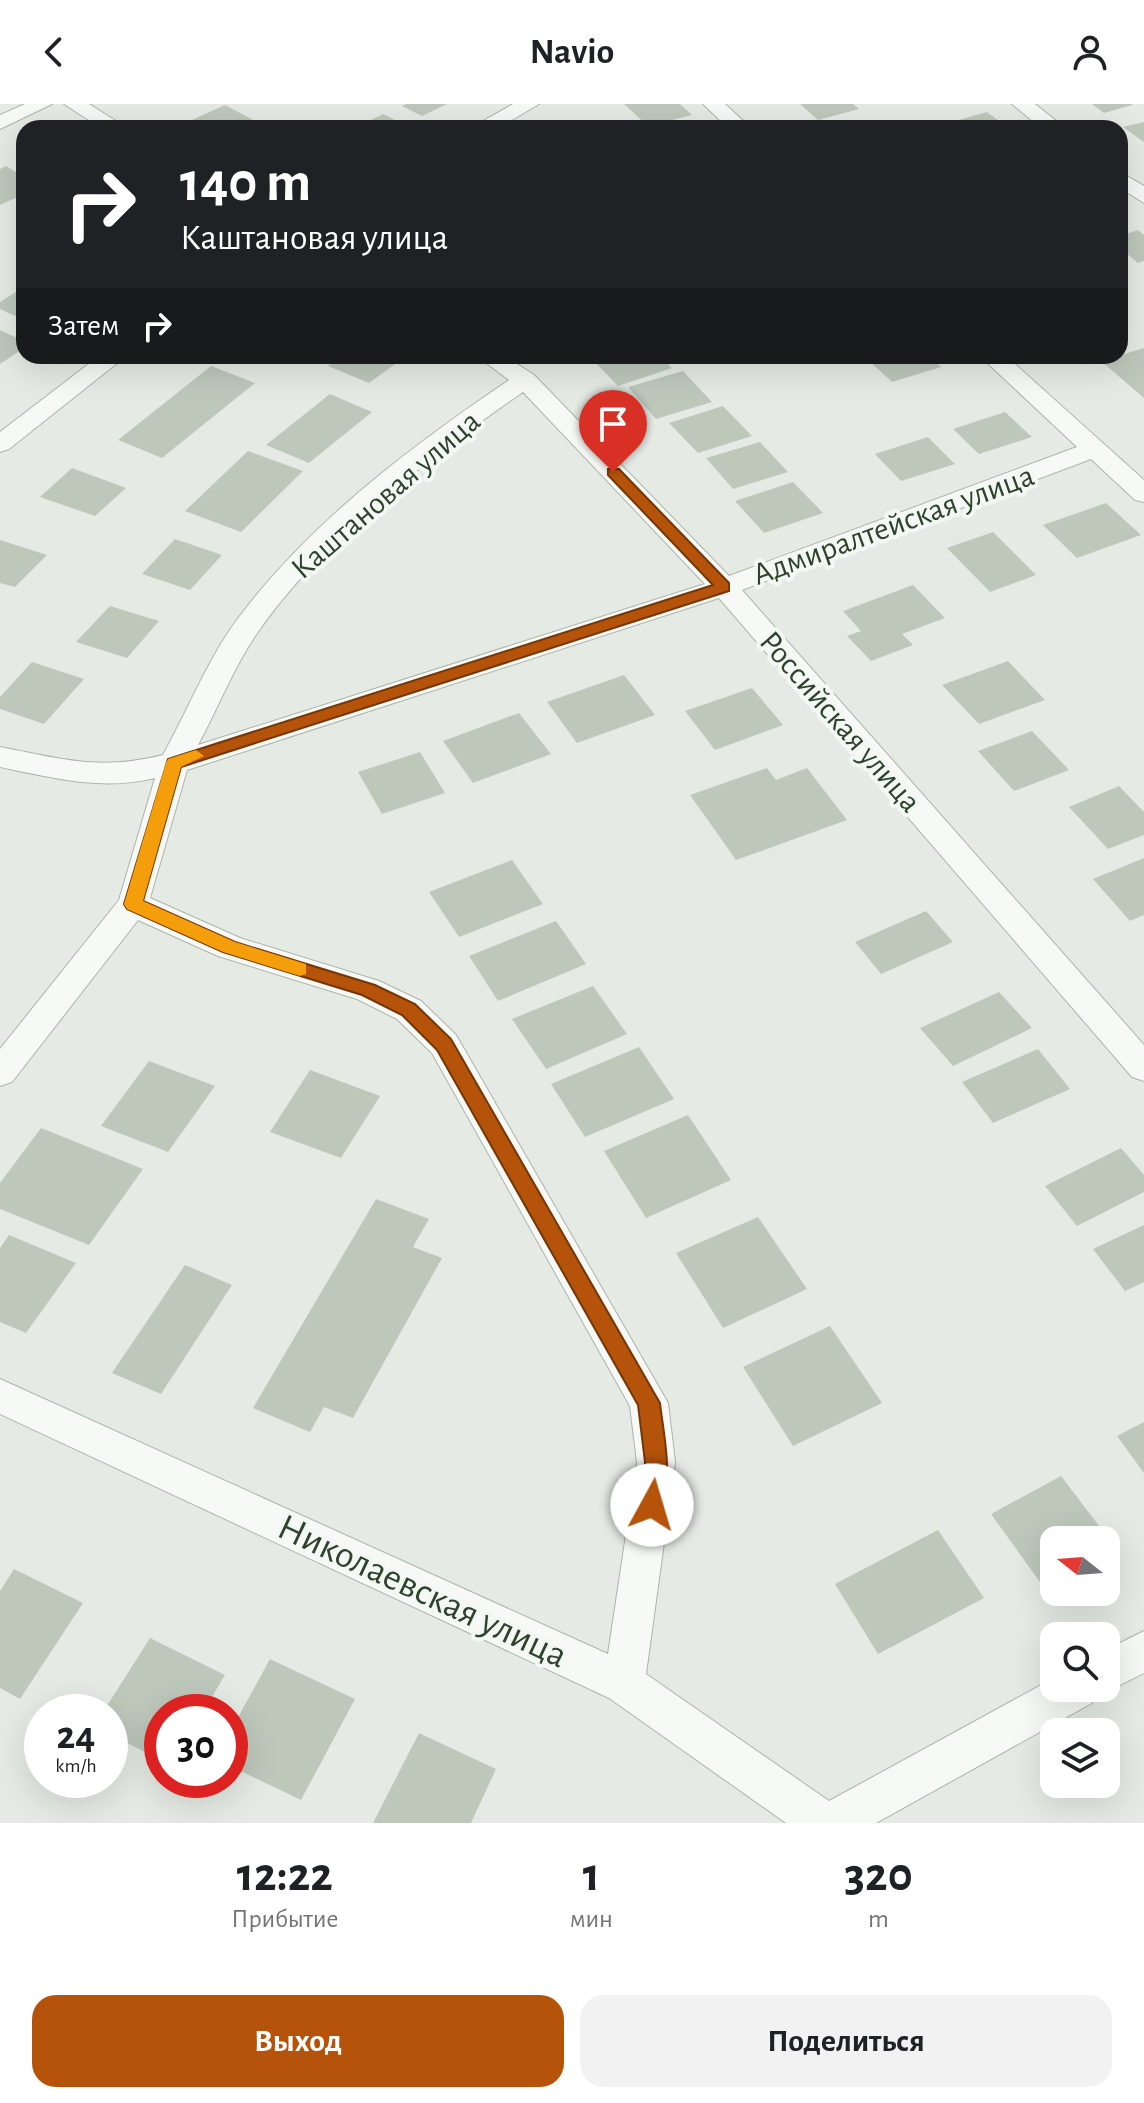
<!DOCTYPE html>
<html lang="ru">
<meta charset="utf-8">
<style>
:root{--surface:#fff;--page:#f2f2f2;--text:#202124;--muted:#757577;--accent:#b45309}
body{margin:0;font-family:"Alegreya Sans",sans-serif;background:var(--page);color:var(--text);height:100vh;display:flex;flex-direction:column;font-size:30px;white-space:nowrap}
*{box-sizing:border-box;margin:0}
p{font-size:26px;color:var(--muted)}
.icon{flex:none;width:44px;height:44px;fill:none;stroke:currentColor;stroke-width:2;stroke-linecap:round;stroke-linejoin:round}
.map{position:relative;height:1719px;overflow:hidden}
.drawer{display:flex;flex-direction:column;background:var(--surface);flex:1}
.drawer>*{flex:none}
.top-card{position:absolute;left:16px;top:16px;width:1112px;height:244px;border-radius:24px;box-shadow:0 8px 32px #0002;background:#202124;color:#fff;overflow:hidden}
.needle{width:52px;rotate:287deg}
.controls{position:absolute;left:1040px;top:1422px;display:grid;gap:16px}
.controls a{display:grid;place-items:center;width:80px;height:80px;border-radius:16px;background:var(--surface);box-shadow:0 8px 32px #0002;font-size:40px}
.speed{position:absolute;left:24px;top:1590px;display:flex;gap:16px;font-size:40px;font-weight:700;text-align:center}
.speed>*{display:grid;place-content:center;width:104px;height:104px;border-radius:50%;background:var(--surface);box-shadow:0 8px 32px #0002;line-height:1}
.speed small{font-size:20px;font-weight:400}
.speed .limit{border:12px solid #d22;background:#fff;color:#111}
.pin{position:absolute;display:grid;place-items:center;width:68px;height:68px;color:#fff;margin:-82px -34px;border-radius:50% 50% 50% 0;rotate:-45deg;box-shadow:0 0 8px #0007}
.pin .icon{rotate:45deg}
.me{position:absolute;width:88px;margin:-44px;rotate:6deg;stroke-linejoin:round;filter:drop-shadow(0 0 6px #0008)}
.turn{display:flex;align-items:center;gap:28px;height:168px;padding:0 32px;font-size:36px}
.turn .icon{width:104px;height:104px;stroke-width:2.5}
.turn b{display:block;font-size:56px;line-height:68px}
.then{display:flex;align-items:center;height:76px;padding:0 32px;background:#0003;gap:16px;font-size:30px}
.eta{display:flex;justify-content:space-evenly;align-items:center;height:136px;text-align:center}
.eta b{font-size:48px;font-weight:600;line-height:56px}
.button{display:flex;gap:16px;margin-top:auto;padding:16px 32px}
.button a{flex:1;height:92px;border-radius:24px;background:var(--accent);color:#fff;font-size:32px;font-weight:600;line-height:92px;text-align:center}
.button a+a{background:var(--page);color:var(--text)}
header{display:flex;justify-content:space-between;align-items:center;height:104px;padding:0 32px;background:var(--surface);font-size:36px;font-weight:600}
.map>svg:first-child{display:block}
.building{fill:#bdc8bb}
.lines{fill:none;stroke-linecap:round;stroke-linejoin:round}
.minor-casing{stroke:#aab5a9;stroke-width:2}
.minor{fill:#f7f9f7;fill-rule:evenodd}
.route{fill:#b45309;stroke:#753606;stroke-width:2}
.slow{fill:#f59e0b}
.labels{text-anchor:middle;stroke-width:8;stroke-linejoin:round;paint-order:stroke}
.street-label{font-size:32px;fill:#2e432c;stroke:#f4f8f4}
.near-street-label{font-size:38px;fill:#2e432c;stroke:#f4f8f4}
</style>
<header><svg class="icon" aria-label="back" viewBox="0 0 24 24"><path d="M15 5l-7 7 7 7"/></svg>Navio<svg class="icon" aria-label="person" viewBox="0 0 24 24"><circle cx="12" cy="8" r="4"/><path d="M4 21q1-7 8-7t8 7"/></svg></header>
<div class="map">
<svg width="1144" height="1719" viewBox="0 0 1144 1719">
<rect width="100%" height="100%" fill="#e5ebe4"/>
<path class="building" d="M406,0H447L422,12L402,2Z
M624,0H680L692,11L648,22Z
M800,0H853L859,5L818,16Z
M1092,0H1132V1L1104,9Z
M225,1L257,18L244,24H195L185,19Z
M987,8L1008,24H969L959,16Z
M383,10L405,21L355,24Z
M1144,18V38L1123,23Z
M6,62L24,73V90L0,101V65Z
M1138,126L1144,131V157L1138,159L1120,144V132Z
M24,183V216L0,205V198Z
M0,226L24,237V244L0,260Z
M1144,244V294L1101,257Z
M341,252H406L369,279L328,262Z
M593,252H660L672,264L618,282L590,253Z
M874,252H929L941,263L892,278L866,254Z
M211,262L255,279L162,354L118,336Z
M683,267L712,298L656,315L628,283Z
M330,290L372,308L309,359L266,341Z
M723,302L752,332L698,349L669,319Z
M1005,308L1032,333L979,350L953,325Z
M928,333L955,360L901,377L875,350Z
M760,338L788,368L733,385L706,354Z
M248,347L303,367L241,428L185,407Z
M72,364L126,384L95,412L40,393Z
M793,378L823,409L764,429L735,397Z
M1106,399L1141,431L1077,454L1043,421Z
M993,428L1036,471L990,488L947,444Z
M175,435L222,451L190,486L142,470Z
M0,436L47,451L15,483L0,479Z
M913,481L945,514L902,530L913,541L871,557L847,532L861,527L843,507Z
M110,502L159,517L127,554L76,538Z
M1008,557L1045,596L979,620L942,581Z
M32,558L84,575L44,620L0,605V593Z
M624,571L655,611L577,639L547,598Z
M752,584L783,621L715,646L685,607Z
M519,609L551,650L473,679L443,637Z
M1032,627L1069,666L1014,687L978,647Z
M420,648L445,689L382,710L358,668Z
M767,664L776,676L807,664L847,716L736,756L690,691Z
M1119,682L1144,708V731L1108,745L1069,703Z
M1144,754V811L1130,817L1093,775Z
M512,756L543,800L459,833L429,788Z
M926,807L953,838L881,870L855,838Z
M556,817L586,860L498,897L469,852Z
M593,882L627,930L546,965L512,915Z
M999,888L1032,924L953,962L920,924Z
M639,943L674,995L585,1033L551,980Z
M1038,945L1070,985L993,1019L962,978Z
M149,957L215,982L168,1048L101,1022Z
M310,966L380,992L341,1054L270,1028Z
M688,1011L731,1076L646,1114L604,1047Z
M41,1024L143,1065L89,1141L0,1105V1079Z
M1121,1044L1144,1071V1088L1077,1122L1045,1082Z
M376,1095L429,1115L413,1143L442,1154L353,1314L324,1303L310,1328L253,1304Z
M758,1113L807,1185L723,1224L676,1149Z
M1144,1121V1178L1125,1187L1093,1145Z
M9,1131L76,1159L26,1229L0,1218V1144Z
M185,1161L232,1181L161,1290L112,1269Z
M830,1222L882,1299L793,1342L743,1263Z
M1144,1318V1369L1117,1332Z
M1061,1372L1119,1448L1106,1456V1436H1054V1486L1048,1489L991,1410Z
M938,1426L984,1494L878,1550L835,1480Z
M14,1465L83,1499L20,1595L0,1584V1487Z
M150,1534L225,1571L203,1608H162V1657L110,1630V1608H103Z
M270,1555L355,1595L301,1696L230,1662V1628Z
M419,1629L496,1665L471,1719H373Z"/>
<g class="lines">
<g class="minor-casing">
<path id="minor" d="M25,0H52L0,25V11Z
M64,0H89L127,24H101Z
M513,0H539L498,24H471Z
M703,0H725L751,24H728Z
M1012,0H1035L1065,24H1041Z
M1120,68L1144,82V99L1120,84Z
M99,252H126L9,345L0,348V328Z
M477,252H505L534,271L729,472L1077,343L980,252H1006L1144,376V398L1135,396L1091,355L742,486L1144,941V977L1132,973L719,494L187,666L150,794L240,834L379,877L421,897L456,931L668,1299L675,1358L646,1570L829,1697L1054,1574V1584H1106V1546L1144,1527V1569L1106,1588L1097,1585L1092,1599L876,1719H786L609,1594L0,1310V1275L608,1550L637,1358L630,1302L432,949L397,915L357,895L218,852L138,816L12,978L0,982V945L119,796L155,674C102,687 53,674 0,663V643C63,655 99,667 163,651C187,608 207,557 236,517C308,420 410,343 509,276ZM523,288L705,480L198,641C218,604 234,562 258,528C320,438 433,350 523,288Z"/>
</g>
<use href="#minor" class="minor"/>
</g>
<path class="route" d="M608,365H619L729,479V487L181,663L143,797L235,838L375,881L415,900L451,935L660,1299C664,1334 674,1375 660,1409L652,1412L644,1409L641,1401L645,1358L638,1301L437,946L402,911L362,891L223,848L127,805L124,800L168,655L713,481L608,371Z"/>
<path class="slow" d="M196,646L204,652L181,663L143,797L235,838L306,860V870L300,872L223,848L127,805L124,800L166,659L168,655Z"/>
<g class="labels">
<g class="street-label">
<text transform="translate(385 390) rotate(-41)" y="11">Каштановая улица</text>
<text transform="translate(893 420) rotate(-20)" y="11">Адмиралтейская улица</text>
<text transform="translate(841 617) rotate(49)" y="11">Российская улица</text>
</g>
<g class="near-street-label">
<text transform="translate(423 1486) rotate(25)" y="13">Николаевская улица</text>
</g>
</g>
</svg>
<div class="controls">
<a><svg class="needle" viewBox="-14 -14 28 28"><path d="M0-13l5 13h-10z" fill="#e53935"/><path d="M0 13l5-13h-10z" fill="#757577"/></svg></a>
<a><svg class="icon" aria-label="search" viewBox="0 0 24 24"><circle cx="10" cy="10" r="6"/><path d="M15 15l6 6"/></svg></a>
<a><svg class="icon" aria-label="layers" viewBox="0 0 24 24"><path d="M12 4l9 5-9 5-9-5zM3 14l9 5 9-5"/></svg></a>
</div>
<div class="speed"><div>24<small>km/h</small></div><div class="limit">30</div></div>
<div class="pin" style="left:613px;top:368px;background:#d93025"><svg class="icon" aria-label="arrive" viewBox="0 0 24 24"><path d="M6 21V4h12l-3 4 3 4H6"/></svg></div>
<svg class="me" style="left:652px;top:1401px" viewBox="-20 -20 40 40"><circle r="19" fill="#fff"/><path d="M0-13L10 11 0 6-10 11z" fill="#b45309"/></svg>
<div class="top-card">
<div class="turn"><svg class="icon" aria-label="right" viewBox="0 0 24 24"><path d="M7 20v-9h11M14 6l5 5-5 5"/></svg><div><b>140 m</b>Каштановая улица</div></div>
<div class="then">Затем<svg class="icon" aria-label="right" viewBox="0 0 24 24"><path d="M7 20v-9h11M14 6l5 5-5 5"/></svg></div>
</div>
</div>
<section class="drawer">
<div class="eta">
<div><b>12:22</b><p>Прибытие</p></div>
<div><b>1</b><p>мин</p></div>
<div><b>320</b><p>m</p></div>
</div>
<div class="button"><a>Выход</a><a>Поделиться</a></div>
</section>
